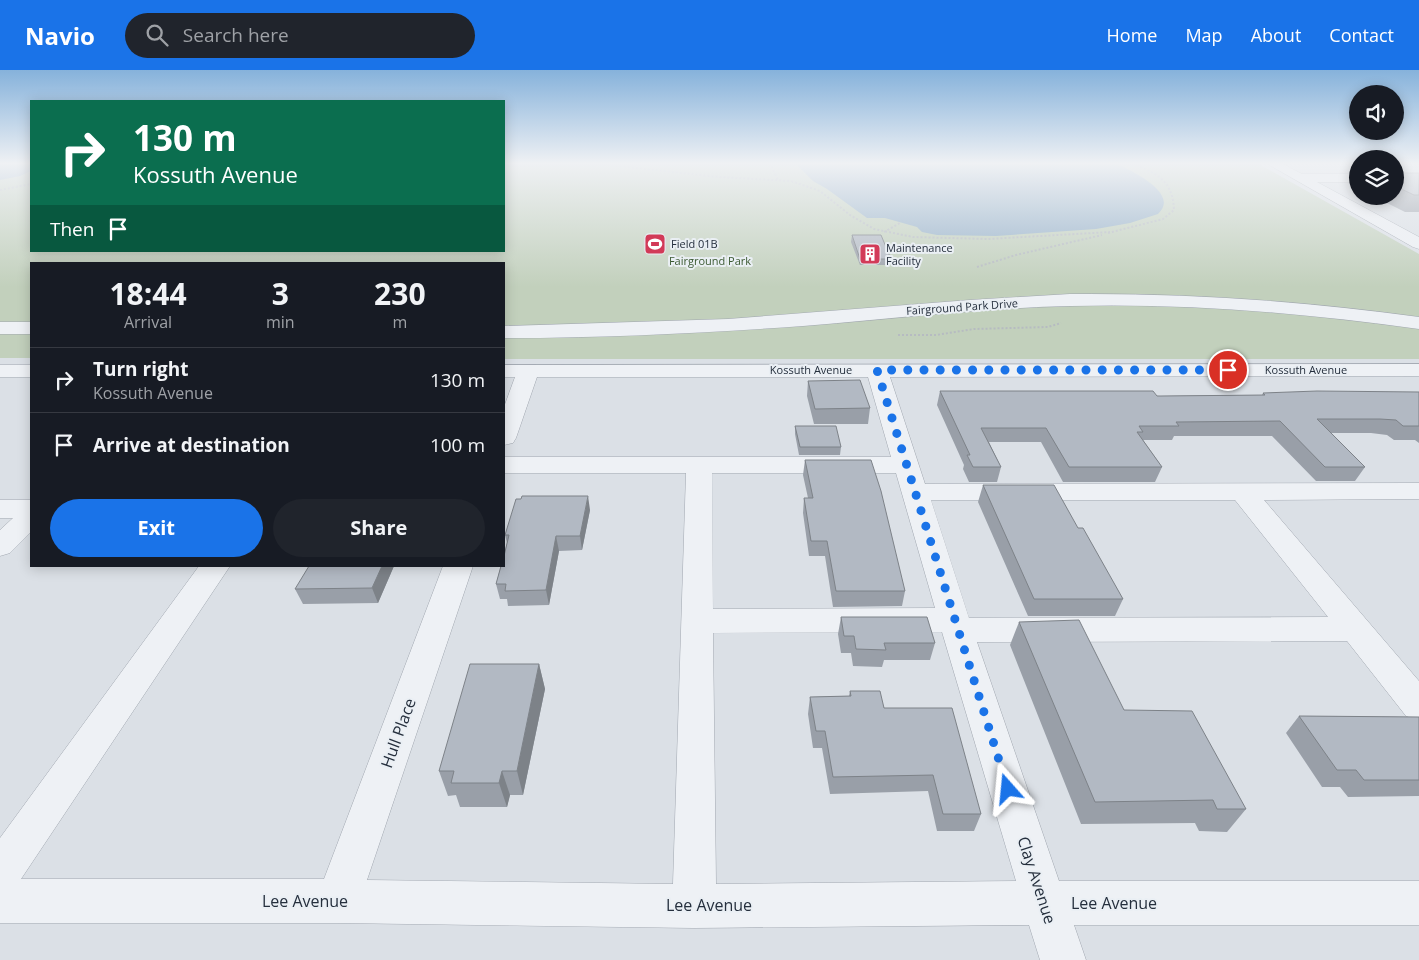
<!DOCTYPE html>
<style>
:root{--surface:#171b24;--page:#20242c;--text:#f1f3f6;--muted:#9ea1a6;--line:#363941;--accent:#1a73e8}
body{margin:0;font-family:"Open Sans",sans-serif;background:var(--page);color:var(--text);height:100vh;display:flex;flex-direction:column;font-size:19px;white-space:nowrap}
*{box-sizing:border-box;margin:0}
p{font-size:16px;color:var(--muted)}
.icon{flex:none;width:28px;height:28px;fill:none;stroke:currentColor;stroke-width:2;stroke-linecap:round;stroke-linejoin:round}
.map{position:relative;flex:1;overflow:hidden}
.sheet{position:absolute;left:30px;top:192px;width:475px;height:305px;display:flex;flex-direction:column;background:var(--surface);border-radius:0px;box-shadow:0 2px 12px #0003}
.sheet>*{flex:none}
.hud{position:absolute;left:30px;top:30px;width:475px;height:152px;border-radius:0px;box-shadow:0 2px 12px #0003;background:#0b6e4f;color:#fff;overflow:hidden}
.buttons{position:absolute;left:1349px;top:15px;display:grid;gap:10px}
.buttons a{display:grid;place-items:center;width:55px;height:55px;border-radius:50%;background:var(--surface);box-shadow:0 2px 12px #0003;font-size:25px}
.pin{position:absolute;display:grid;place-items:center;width:42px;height:42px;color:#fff;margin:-21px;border:2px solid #fff;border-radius:50%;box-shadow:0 1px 5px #0007}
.me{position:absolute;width:55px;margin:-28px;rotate:342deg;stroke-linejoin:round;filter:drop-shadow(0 0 4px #0008)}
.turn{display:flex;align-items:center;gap:18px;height:105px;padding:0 20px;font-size:22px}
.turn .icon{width:65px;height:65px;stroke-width:2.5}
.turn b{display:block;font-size:35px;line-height:42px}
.then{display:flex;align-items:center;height:48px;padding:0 20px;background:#0003;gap:10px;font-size:19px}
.eta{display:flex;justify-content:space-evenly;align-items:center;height:85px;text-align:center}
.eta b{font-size:30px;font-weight:700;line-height:35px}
.cta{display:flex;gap:10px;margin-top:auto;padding:10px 20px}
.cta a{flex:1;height:58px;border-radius:30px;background:var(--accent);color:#fff;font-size:20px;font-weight:700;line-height:58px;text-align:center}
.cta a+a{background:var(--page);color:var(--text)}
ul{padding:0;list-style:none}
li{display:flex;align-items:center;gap:15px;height:65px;padding:0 20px;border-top:1px solid var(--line)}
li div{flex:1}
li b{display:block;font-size:19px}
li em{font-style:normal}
header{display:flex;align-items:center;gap:30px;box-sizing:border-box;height:70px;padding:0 25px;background:var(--accent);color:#fff}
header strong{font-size:24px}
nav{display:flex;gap:28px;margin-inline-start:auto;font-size:18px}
.search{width:350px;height:45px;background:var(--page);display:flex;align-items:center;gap:12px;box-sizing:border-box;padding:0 18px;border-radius:28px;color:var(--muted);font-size:19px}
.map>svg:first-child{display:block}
.green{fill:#c2d0bc}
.water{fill:#94b0c8}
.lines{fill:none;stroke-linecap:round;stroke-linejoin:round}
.minor-casing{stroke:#a1a7b0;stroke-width:1}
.path{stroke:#b6bbc1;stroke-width:2;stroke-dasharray:2 2;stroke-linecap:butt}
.minor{fill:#eef1f5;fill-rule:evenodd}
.wall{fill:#999fa8}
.shaded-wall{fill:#7d8288}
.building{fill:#b2b9c3;stroke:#7d8288}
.route{stroke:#1a73e8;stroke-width:9;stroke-dasharray:0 16.2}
.labels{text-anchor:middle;stroke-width:4;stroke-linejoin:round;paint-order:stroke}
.far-poi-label{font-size:11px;fill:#252f3d;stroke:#eaeff4;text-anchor:start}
.far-park-label{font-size:11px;fill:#3b5932;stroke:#eaeff4}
.far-street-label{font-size:11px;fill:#252f3d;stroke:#eaeff4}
.near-street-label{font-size:16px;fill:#252f3d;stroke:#eaeff4}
</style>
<header>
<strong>Navio</strong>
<div class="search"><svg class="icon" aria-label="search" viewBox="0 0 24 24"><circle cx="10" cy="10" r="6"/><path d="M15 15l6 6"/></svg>Search here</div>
<nav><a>Home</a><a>Map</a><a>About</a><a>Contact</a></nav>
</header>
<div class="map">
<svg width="1419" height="890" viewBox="0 0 1419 890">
<rect width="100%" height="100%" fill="#dbe0e6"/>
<path class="green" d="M0,93H31V181H504V93H1257L1419,184V289H504V194H31V288H0Z"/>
<path class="water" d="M0,93H31V101L20,106L0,110Z
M797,93H1115C1130,100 1181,123 1158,144L1130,153L1096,159L996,166L937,165L922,162L917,157L885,148H867L827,119L813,111L798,96Z"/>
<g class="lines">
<g class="minor-casing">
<path id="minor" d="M1266,93H1281L1302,104H1358V112H1317L1419,167V179L1413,177Z
M1070,224C1187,223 1303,231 1419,247V259C1303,243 1187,233 1070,236C981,238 892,249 803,256C704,263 603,268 504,268V256L728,249L970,230Z
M0,252H31V264H0Z
M1419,294V306L890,307L925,414L1419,413V429L1264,430L1419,611V651L1406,646L1347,571L977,572L1059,811H1419V855H1074L1086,890H1040L1029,855L694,858L338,853H0V768L199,496H230L21,809H324L443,496H473L367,810L673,814L686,403H504V387H891L868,307H537L516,368L513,373L504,375V337L515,307H504V295ZM712,403H896L935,538L713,539ZM931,430H1235L1328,547L969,548ZM942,562L1016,811L716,814L713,563Z
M0,295H31V307H0Z
M0,430H31V462L10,483L0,486V460L13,448H0Z"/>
</g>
<path class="path" d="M770,93L778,110
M504,96L609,95L719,107L791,111L820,121L850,145L874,159L913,167L988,169L1110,162
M0,120L31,114
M884,162L900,153
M1108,163L1163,149L1174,140C1173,110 1156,103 1131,93
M977,197L1016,185L1102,165
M898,265H936L974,259L1048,257L1061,253"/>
<use href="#minor" class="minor"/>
</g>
<path class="wall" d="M1395,103H1419V142H1405L1373,126H1395Z
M852,165L891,189L890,195H860L851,172Z
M808,311L870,338L868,354H814L807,326Z
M940,321L1161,326L1262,325L1263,323L1419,322V373L1415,370H1394L1387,365L1371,363H1331L1365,397L1355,411H1316L1272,366H1174L1172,370H1143L1162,397L1155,412H1063L1041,372H989L1001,397L997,412H969L963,399L964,395L937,335Z
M795,356L841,377L840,385H799L795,364Z
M805,390L905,521L902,536L833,537L825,486H809L803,443L804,428H808L803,405Z
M983,415L1078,458L1123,529L1115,546H1028L978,432Z
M590,440L582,480L559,481L549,535L508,536L507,529H500L496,514L507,473L505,465Z
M394,496L378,533L303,534L295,519Z
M841,547L935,573L930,590H884L882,597L853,596L851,583H841L838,564Z
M1019,552L1124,640L1246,739L1227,762L1199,761L1195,753L1081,754L1010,575Z
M539,594L545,619L523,725H510L507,737H460L456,725L448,726L439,701Z
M850,621L884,638L981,744L974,761H937L928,721L830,724L822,678H813L808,644L810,627L849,626Z
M1299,646L1419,647V726L1348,727L1340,717H1322L1286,663Z"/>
<path class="shaded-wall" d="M588,426L590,440L582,480L580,466Z
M556,466L559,481L549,535L546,520Z
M382,496H394L378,533L372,518Z
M539,594L545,619L523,725L517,701Z
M502,701L510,725L507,737L499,713Z"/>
<path class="building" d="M1395,103H1419V125H1414L1395,116Z
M852,165H881L891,189H860Z
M860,310L870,338L815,339L808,311Z
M940,321H1153L1157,326H1161L1265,325L1263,323L1317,321L1419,322V356H1403L1396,350L1380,349H1317L1365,397H1325L1280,351L1176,352L1179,356H1139L1143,362H1137L1162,397H1069L1046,358H981L1001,397H973L967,385H970Z
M795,356H836L841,377H800Z
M805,390H871L881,421L905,521H836L827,471H811L804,428H813Z
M983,415H1054L1078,458H1083L1123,529H1034Z
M522,426H588L580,466H556L546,520L505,521L506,514H496L501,496H504V486L509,465H505L516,429H521Z
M309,496H382L372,518L295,519Z
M841,547H927L935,573H884L886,580L856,579L854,566H844Z
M1079,550L1124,640L1192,641L1246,739H1217L1213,730L1095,732L1019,552Z
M470,594H539L517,701H502L499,713H451L454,701H439Z
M850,621H880L884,638H952L981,744H943L933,705L833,707L825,661H816L810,627L851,626Z
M1299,646L1419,647V710H1364L1356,700H1337Z"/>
<linearGradient id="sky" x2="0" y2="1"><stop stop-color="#86b2db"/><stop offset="0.43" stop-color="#eff1f4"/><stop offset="1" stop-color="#eff1f4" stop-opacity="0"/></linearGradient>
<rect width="1419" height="217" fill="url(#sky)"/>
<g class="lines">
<path class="route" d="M1008,719L877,300H1228"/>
</g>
<defs>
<g id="stadium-square" transform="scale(1.125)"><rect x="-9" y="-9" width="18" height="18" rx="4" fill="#d23a58" stroke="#eaeff4"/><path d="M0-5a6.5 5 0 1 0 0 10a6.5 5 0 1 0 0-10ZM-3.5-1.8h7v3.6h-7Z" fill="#fff"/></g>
<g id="building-square" transform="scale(1.125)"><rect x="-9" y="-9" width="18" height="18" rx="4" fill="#d23a58" stroke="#eaeff4"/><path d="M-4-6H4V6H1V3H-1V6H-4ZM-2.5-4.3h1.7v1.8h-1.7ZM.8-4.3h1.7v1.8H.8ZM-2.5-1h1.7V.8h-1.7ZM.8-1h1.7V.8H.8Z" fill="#fff"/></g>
</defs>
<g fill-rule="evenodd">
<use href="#stadium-square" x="655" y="174"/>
<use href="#building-square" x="870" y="184"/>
</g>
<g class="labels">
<g class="far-poi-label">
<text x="671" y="178">Field 01B</text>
<text x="886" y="182">Maintenance<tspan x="886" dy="13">Facility</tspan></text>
</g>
<g class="far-park-label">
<text x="710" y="195">Fairground Park</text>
</g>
<g class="far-street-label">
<text transform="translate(962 237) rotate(-4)" y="4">Fairground Park Drive</text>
<text x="811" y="304">Kossuth Avenue</text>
<text x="1306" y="304">Kossuth Avenue</text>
</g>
<g class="near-street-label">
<text transform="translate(398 663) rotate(-70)" y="6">Hull Place</text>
<text transform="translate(1037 810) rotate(72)" y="6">Clay Avenue</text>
<text x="305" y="837">Lee Avenue</text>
<text x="1114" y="839">Lee Avenue</text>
<text x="709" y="841">Lee Avenue</text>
</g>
</g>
</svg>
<div class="buttons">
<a><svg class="icon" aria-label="sound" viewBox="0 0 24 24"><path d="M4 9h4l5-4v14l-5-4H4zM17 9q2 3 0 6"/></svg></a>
<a><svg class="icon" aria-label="layers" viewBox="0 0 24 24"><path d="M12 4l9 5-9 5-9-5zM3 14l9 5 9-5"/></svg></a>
</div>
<div class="pin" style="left:1228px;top:300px;background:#d93025"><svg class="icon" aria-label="arrive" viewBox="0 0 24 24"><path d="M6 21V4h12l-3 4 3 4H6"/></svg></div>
<svg class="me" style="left:1008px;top:719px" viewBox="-20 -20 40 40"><path d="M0-17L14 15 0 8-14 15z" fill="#1a73e8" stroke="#fff" stroke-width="4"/></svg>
<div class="hud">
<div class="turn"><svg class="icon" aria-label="right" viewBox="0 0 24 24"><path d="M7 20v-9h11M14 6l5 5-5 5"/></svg><div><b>130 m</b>Kossuth Avenue</div></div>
<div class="then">Then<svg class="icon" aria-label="arrive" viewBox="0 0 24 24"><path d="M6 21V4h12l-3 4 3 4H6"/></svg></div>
</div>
<section class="sheet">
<div class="eta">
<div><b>18:44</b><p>Arrival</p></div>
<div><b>3</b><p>min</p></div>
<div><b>230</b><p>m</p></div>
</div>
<ul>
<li><svg class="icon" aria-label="right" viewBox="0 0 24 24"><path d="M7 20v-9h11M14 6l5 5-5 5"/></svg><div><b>Turn right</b><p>Kossuth Avenue</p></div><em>130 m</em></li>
<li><svg class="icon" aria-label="arrive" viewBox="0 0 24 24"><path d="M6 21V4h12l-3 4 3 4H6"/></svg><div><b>Arrive at destination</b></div><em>100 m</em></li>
</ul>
<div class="cta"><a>Exit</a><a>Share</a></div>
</section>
</div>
